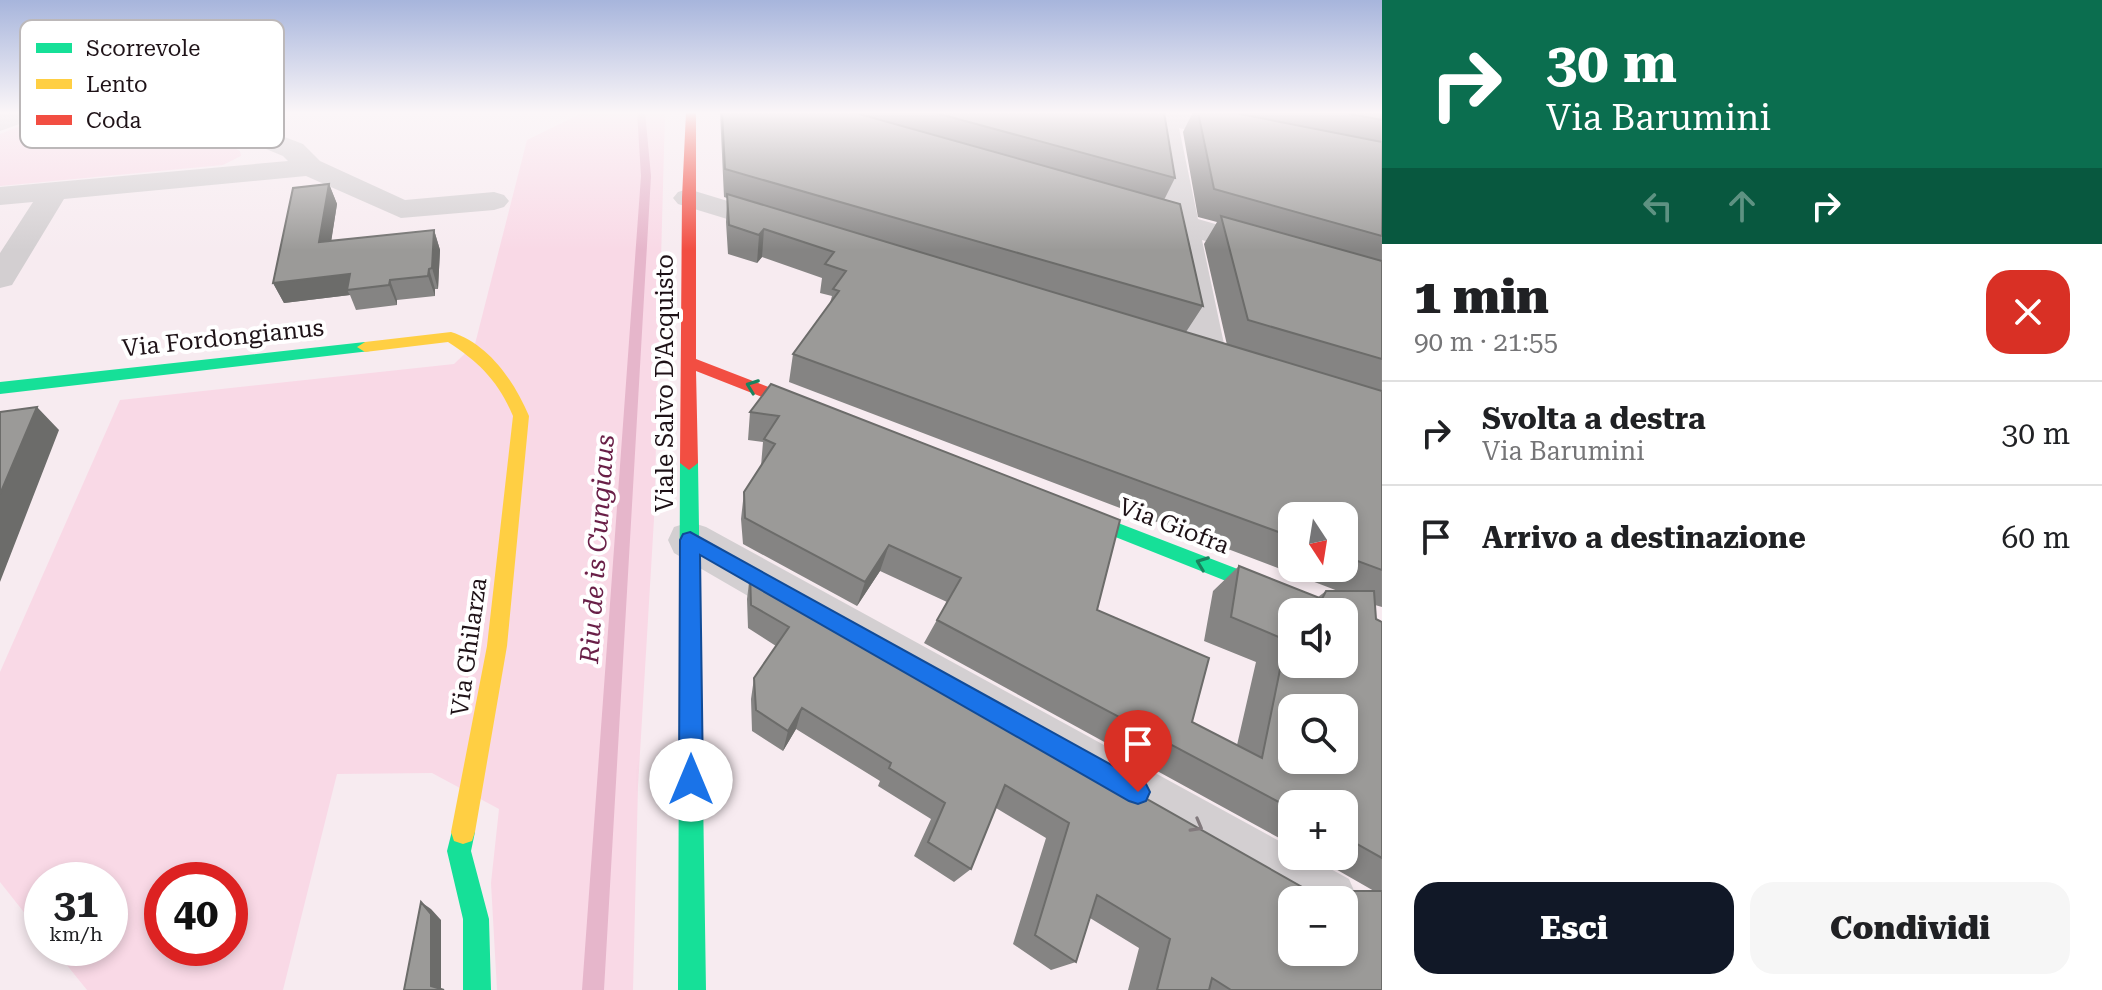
<!DOCTYPE html>
<html lang="it">
<meta charset="utf-8">
<style>
:root{--surface:#fff;--page:#f6f6f6;--text:#202124;--muted:#757577;--line:#e0e0e0;--accent:#111827}
body{margin:0;font-family:"Roboto Serif",serif;background:var(--page);color:var(--text);height:100vh;display:flex;flex-direction:column;font-size:30px;white-space:nowrap}
*{box-sizing:border-box;margin:0}
p{font-size:26px;color:var(--muted)}
.icon{flex:none;width:44px;height:44px;fill:none;stroke:currentColor;stroke-width:2;stroke-linecap:round;stroke-linejoin:round}
.map{position:relative;flex:1;overflow:hidden}
.details{display:flex;flex-direction:column;background:var(--surface);width:720px}
.details>*{flex:none}
.guide{background:#0b6e4f;color:#fff;overflow:hidden}
.needle{width:52px;rotate:168deg}
.buttons{position:absolute;left:1278px;top:502px;display:grid;gap:16px}
.buttons a{display:grid;place-items:center;width:80px;height:80px;border-radius:16px;background:var(--surface);box-shadow:0 4px 12px #0003;font-size:40px}
.speed{position:absolute;left:24px;top:862px;display:flex;gap:16px;font-size:40px;font-weight:700;text-align:center}
.speed>*{display:grid;place-content:center;width:104px;height:104px;border-radius:50%;background:var(--surface);box-shadow:0 4px 12px #0003;line-height:1}
.speed small{font-size:20px;font-weight:400}
.speed .limit{border:12px solid #d22;background:#fff;color:#111}
.pin{position:absolute;display:grid;place-items:center;width:68px;height:68px;color:#fff;margin:-82px -34px;border-radius:50% 50% 50% 0;rotate:-45deg;box-shadow:0 0 8px #0007}
.pin .icon{rotate:45deg}
.me{position:absolute;width:88px;margin:-44px;rotate:0deg;stroke-linejoin:round;filter:drop-shadow(0 0 6px #0008)}
.turn{display:flex;align-items:center;gap:28px;height:168px;padding:0 32px;font-size:36px}
.turn .icon{width:104px;height:104px;stroke-width:2.5}
.turn b{display:block;font-size:56px;line-height:68px}
.lanes{display:flex;align-items:center;height:76px;padding:0 32px;background:#0003;justify-content:center;gap:40px;direction:ltr}
.lanes .off{opacity:.35}
.round{display:grid;place-items:center;flex:none;width:84px;height:84px;border-radius:24px;background:var(--page)}
.overview{display:flex;align-items:center;justify-content:space-between;height:136px;padding:0 32px}
h1{font-size:48px;font-weight:800;line-height:60px}
.action{display:flex;gap:16px;margin-top:auto;padding:16px 32px}
.action a{flex:1;height:92px;border-radius:24px;background:var(--accent);color:#fff;font-size:32px;font-weight:800;line-height:92px;text-align:center}
.action a+a{background:var(--page);color:var(--text)}
ul{padding:0;list-style:none}
li{display:flex;align-items:center;gap:24px;height:104px;padding:0 32px;border-top:2px solid var(--line)}
li div{flex:1}
li b{display:block;font-size:30px}
li em{font-style:normal}
main{display:flex;flex:1;min-height:0}
.map>svg:first-child{display:block}
.green{fill:#f9d9e6;fill-rule:evenodd}
.lines{fill:none;stroke-linecap:round;stroke-linejoin:round}
.stream{fill:#e6b6cb;fill-rule:evenodd}
.street{fill:#d3cfd1;fill-rule:evenodd}
.fast{fill:#16e098;fill-rule:evenodd}
.slow{fill:#ffcf43;fill-rule:evenodd}
.jam{fill:#f24e42;fill-rule:evenodd}
.wall{fill:#858483;fill-rule:evenodd}
.shaded-wall{fill:#6c6c6a}
.building{fill:#9b9a98;stroke:#6c6c6a;stroke-width:2;fill-rule:evenodd}
.oneway{stroke:#1a835e}
.oneway2{stroke:#827a7d}
.route{fill:#1a73e8;stroke:#114b97;stroke-width:2}
.labels{text-anchor:middle;stroke-width:8;stroke-linejoin:round;paint-order:stroke}
.street-label{font-size:24px;fill:#1e1217;stroke:#fff}
.water-label{font-size:26px;font-style:italic;fill:#691f47;stroke:#fff}
.key{fill:#fff;stroke:#bcb8b9;stroke-width:2}
.key-label{font-size:22px;fill:#1e1217}
</style>
<main>
<div class="map">
<svg width="1382" height="990" viewBox="0 0 1382 990">
<rect width="100%" height="100%" fill="#f7ebf0"/>
<path class="green" d="M55,112H162L240,151L241,156L223,165L0,186V134Z
M584,112H665L654,519L638,786L633,990H497L491,883L499,809L432,773L337,774L283,990H87L53,948H110V880H42V935L0,882V672L120,400L454,364L475,344L527,140ZM162,880H230V948H162Z"/>
<g class="lines">
<path class="stream" d="M637,112H645L651,176L604,990H582L641,176Z"/>
<path class="street" d="M7,112H43L39,117L0,131V114Z
M184,112H219L303,144L320,161L405,200L494,192L504,195L509,201L504,207L494,210L401,218L306,176L64,199L12,285L0,288V253L33,202L0,205V187L288,161L283,156L188,117Z
M1127,112H1176L1253,128L1257,134L1253,140L1244,142L1179,128L1198,219L1277,242L1282,249L1277,256L1266,258L1202,240L1227,358L1222,367L1209,370L1196,367L1191,358L1170,230L1120,215L1115,209L1120,203L1130,200L1167,210L1152,122L1131,117Z
M688,189L794,221L798,227L794,233L783,236L678,204L673,198L678,192Z
M690,522L706,527L1292,848V856H1307L1349,879L1358,900L1349,921L1344,923V900H1292V912L674,553L668,540L674,527Z"/>
<path class="fast" d="M365,342L370,343V351L0,394V382Z
M689,456L698,463L706,990H678L680,463Z
M1061,501L1334,606L1337,612H1304L1055,513L1052,508L1055,503Z
M463,820L472,823L475,832L471,851L489,919L491,990H463V919L447,851L454,823Z"/>
<path class="slow" d="M451,332C489,344 514,381 529,416L507,646L475,832L472,841L463,844L454,841L451,832L487,646L513,416C499,382 479,362 448,342L365,352L357,347L365,342Z"/>
<path class="jam" d="M686,112H696V359L828,410L830,414L822,420L816,418L696,371L698,463L689,470L680,463L682,198Z"/>
</g>
<path class="wall" d="M720,112H1164L1175,178L1164,200L1203,306L1186,332L1227,345L1204,244L1217,222L1198,217L1183,132L1193,112H1191H1382V607L1375,605L1376,619L1382,622V990H1128L1139,948L1090,918L1076,962L1051,970L1013,944L1046,838L996,808L971,869L954,882L914,856L931,819L878,786L880,781L796,729L783,751L752,731L751,699L754,678L776,646L748,628L747,599L750,574L1318,896L1335,891H1374L1313,856H1344V804H1292V845L924,643L947,602L880,571L857,606L743,544L741,519L744,492L761,466L763,442L748,440L750,412L771,384L1097,610L1192,722L1237,745L1256,662L1204,641L1213,591L1239,566L1318,597L1326,591H1338L789,382L793,354L830,303L832,296L820,293L822,278L762,257L757,263L728,254L726,222L727,198L724,197ZM1292,516H1344V568H1292ZM1292,900H1344L1292,952Z
M329,184L337,204L331,241L434,230L440,250L438,289H435V296L397,300V305L356,310L350,295L284,303L273,283Z"/>
<path class="shaded-wall" d="M329,184L337,204L328,262L319,242Z
M764,229L762,257L757,263L759,235Z
M434,230L440,250L438,289L432,268Z
M429,269L435,289V296L428,276Z
M350,274L347,290L350,295L284,303L273,283Z
M390,280L397,300V305L389,285Z
M37,407L59,430L0,582V494Z
M889,545L880,571L857,606L865,582Z
M802,708L796,729L783,751L788,731Z
M421,902L431,909L441,920V990L431,986Z"/>
<path class="building" d="M722,112H852L1180,204L1203,306L725,169Z
M932,112H1164L1175,178Z
M1198,112H1230L1382,142V236L1214,189Z
M1340,112H1382V120Z
M329,184L319,242L434,230L432,268L429,269L428,276L390,280L389,285L347,290L350,274L273,283L293,188Z
M727,194L1382,391V570L1344,556V516H1292V537L793,354L839,291L833,289L846,271L825,264L834,252L764,229L759,235L729,225Z
M1221,216L1382,261V359L1248,320Z
M771,384L1120,520L1097,610L1209,658L1192,722L1262,758L1286,640L1231,617L1239,566L1322,599L1326,591H1374L1376,619L1382,622V858L1348,839H1344V804H1292V809L937,620L961,578L889,545L865,582L745,518L744,492L775,444L764,439L779,416L750,412ZM1292,612H1344V664H1292ZM1292,708H1344V760H1292Z
M37,407L0,494V412Z
M750,574L1325,900H1292V952H1344V900H1335V891H1382V990H1231L1212,978L1209,990H1157L1170,939L1097,895L1076,962L1035,935L1069,823L1005,785L971,869L928,842L945,803L889,768L891,763L802,708L788,731L756,710L754,678L789,627L751,605Z
M421,902L431,914V986L444,990H404Z"/>
<defs><path id="oneway-chevron" d="M-2-3.5L2.5 0L-2 3.5" fill="none" stroke-width="1.6" stroke-linecap="round" stroke-linejoin="round" transform="scale(2)"/></defs>
<g class="oneway">
<use href="#oneway-chevron" transform="translate(752 386) rotate(-159)"/>
<use href="#oneway-chevron" transform="translate(1202 563) rotate(-159)"/>
</g>
<use class="oneway2" href="#oneway-chevron" transform="translate(1197 826) rotate(29)"/>
<linearGradient id="sky" x2="0" y2="1"><stop stop-color="#a7b5dc"/><stop offset="0.45" stop-color="#fbf6f8"/><stop offset="1" stop-color="#fbf6f8" stop-opacity="0"/></linearGradient>
<rect width="1382" height="250" fill="url(#sky)"/>
<path class="route" d="M690,532L1146,784L1150,792L1146,801L1138,804L1129,801L700,555L703,780L700,788L691,791L683,788L679,780L680,540L683,534Z"/>
<g class="labels">
<g class="street-label">
<text transform="translate(223 338) rotate(-6)" y="8">Via Fordongianus</text>
<text transform="translate(665 383) rotate(-90)" y="8">Viale Salvo D'Acquisto</text>
<text transform="translate(1174 526) rotate(21)" y="8">Via Giofra</text>
<text transform="translate(469 647) rotate(-82)" y="8">Via Ghilarza</text>
</g>
<g class="water-label">
<text transform="translate(597 549) rotate(-86)" y="9">Riu de is Cungiaus</text>
</g>
</g>
<rect x="20" y="20" width="264" height="128" rx="12" class="key"/>
<rect x="36" y="43" width="36" height="10" fill="#16e098"/>
<rect x="36" y="79" width="36" height="10" fill="#ffcf43"/>
<rect x="36" y="115" width="36" height="10" fill="#f24e42"/>
<g class="key-label">
<text x="86" y="56">Scorrevole</text>
<text x="86" y="92">Lento</text>
<text x="86" y="128">Coda</text>
</g>
</svg>
<div class="buttons">
<a><svg class="needle" viewBox="-14 -14 28 28"><path d="M0-13l5 13h-10z" fill="#e53935"/><path d="M0 13l5-13h-10z" fill="#757577"/></svg></a>
<a><svg class="icon" aria-label="sound" viewBox="0 0 24 24"><path d="M4 9h4l5-4v14l-5-4H4zM17 9q2 3 0 6"/></svg></a>
<a><svg class="icon" aria-label="search" viewBox="0 0 24 24"><circle cx="10" cy="10" r="6"/><path d="M15 15l6 6"/></svg></a>
<a>+</a>
<a>−</a>
</div>
<div class="speed"><div>31<small>km/h</small></div><div class="limit">40</div></div>
<div class="pin" style="left:1138px;top:792px;background:#d93025"><svg class="icon" aria-label="arrive" viewBox="0 0 24 24"><path d="M6 21V4h12l-3 4 3 4H6"/></svg></div>
<svg class="me" style="left:691px;top:780px" viewBox="-20 -20 40 40"><circle r="19" fill="#fff"/><path d="M0-13L10 11 0 6-10 11z" fill="#1a73e8"/></svg>
</div>
<section class="details">
<div class="guide">
<div class="turn"><svg class="icon" aria-label="right" viewBox="0 0 24 24"><path d="M7 20v-9h11M14 6l5 5-5 5"/></svg><div><b>30 m</b>Via Barumini</div></div>
<div class="lanes"><svg class="icon off" aria-label="left" viewBox="0 0 24 24"><path d="M17 20v-9H6M10 6l-5 5 5 5"/></svg><svg class="icon off" aria-label="ahead" viewBox="0 0 24 24"><path d="M12 20V5M6 11l6-6 6 6"/></svg><svg class="icon" aria-label="right" viewBox="0 0 24 24"><path d="M7 20v-9h11M14 6l5 5-5 5"/></svg></div>
</div>
<div class="overview"><div><h1>1 min</h1><p>90 m · 21:55</p></div><a class="round" style="background:#d93025;color:#fff"><svg class="icon" aria-label="close" viewBox="0 0 24 24"><path d="M6 6l12 12M18 6L6 18"/></svg></a></div>
<ul>
<li><svg class="icon" aria-label="right" viewBox="0 0 24 24"><path d="M7 20v-9h11M14 6l5 5-5 5"/></svg><div><b>Svolta a destra</b><p>Via Barumini</p></div><em>30 m</em></li>
<li><svg class="icon" aria-label="arrive" viewBox="0 0 24 24"><path d="M6 21V4h12l-3 4 3 4H6"/></svg><div><b>Arrivo a destinazione</b></div><em>60 m</em></li>
</ul>
<div class="action"><a>Esci</a><a>Condividi</a></div>
</section>
</main>
